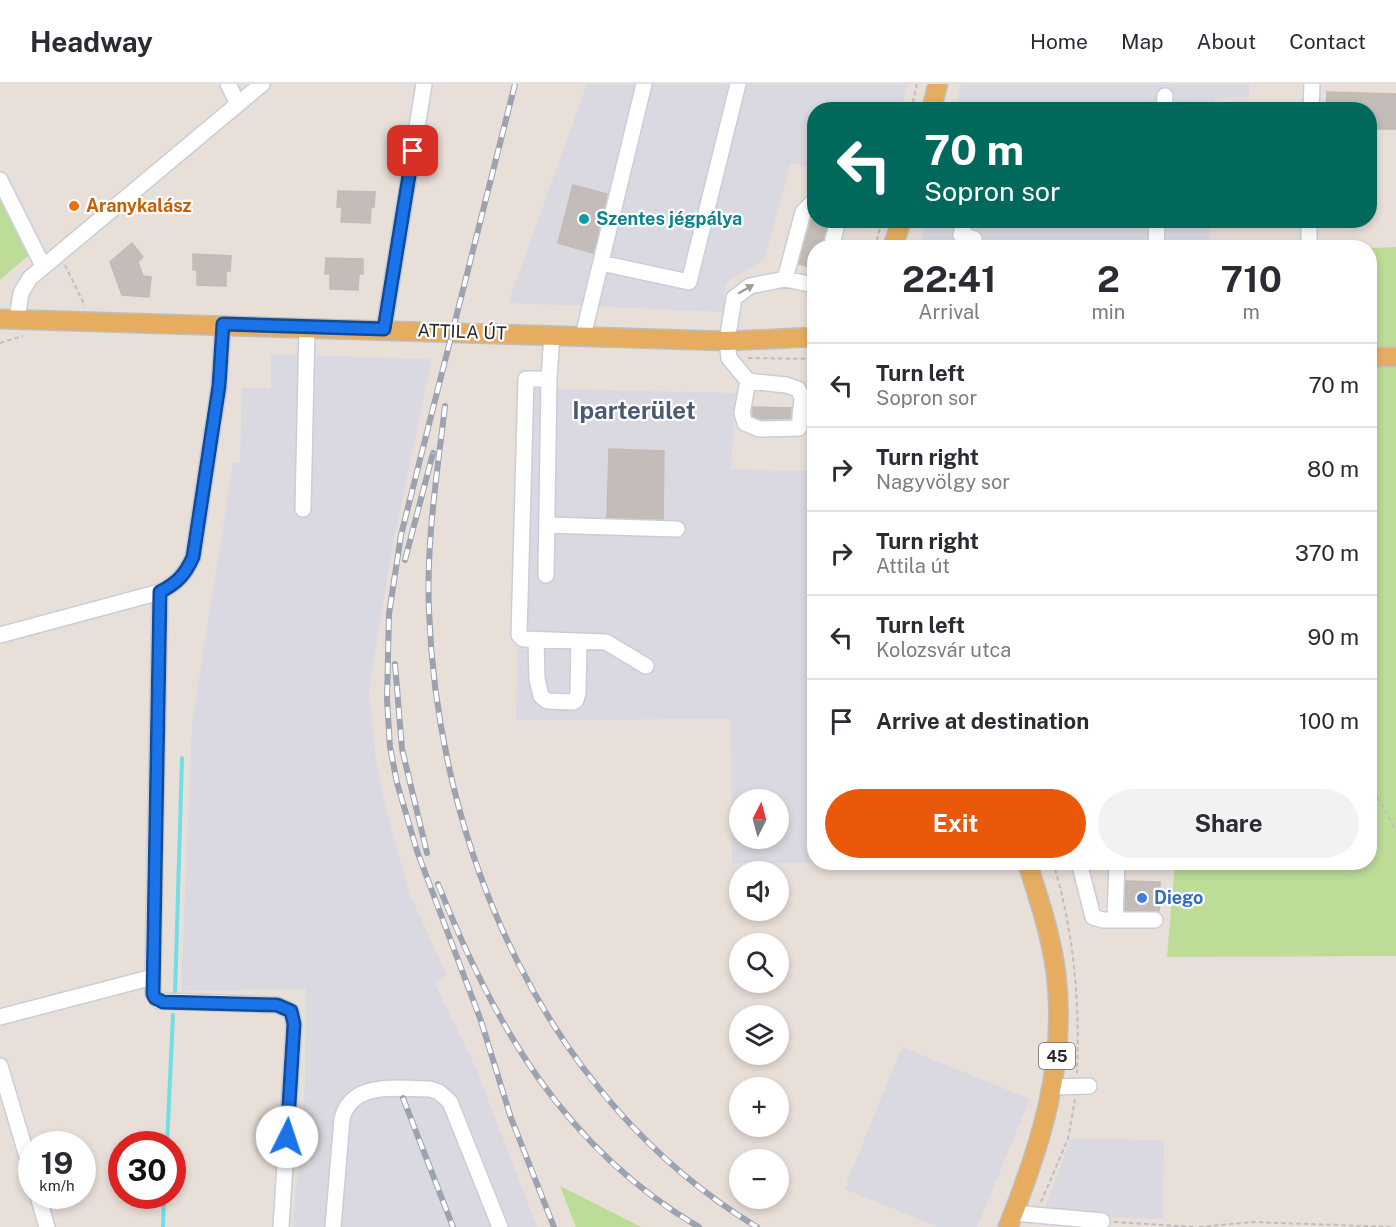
<!DOCTYPE html>
<meta charset="utf-8">
<style>
:root{--surface:#fff;--page:#f2f2f3;--text:#2b2b33;--muted:#7c7c81;--line:#e1e1e2;--accent:#ea580c}
body{margin:0;font-family:"Public Sans",sans-serif;background:var(--page);color:var(--text);height:100vh;display:flex;flex-direction:column;font-size:22px;white-space:nowrap}
*{box-sizing:border-box;margin:0}
p{font-size:20px;color:var(--muted)}
.icon{flex:none;width:33px;height:33px;fill:none;stroke:currentColor;stroke-width:2;stroke-linecap:round;stroke-linejoin:round}
.map{position:relative;flex:1;overflow:hidden}
.panel{position:absolute;left:807px;top:156px;width:570px;height:630px;display:flex;flex-direction:column;background:var(--surface);border-radius:24px;box-shadow:0 3px 9px #0003}
.panel>*{flex:none}
.hud{position:absolute;left:807px;top:18px;width:570px;height:126px;border-radius:24px;box-shadow:0 3px 9px #0003;background:#00695c;color:#fff;overflow:hidden}
.needle{width:39px;rotate:6deg}
.tools{position:absolute;left:729px;top:705px;display:grid;gap:12px}
.tools a{display:grid;place-items:center;width:60px;height:60px;border-radius:50%;background:var(--surface);box-shadow:0 3px 9px #0003;font-size:30px}
.speed{position:absolute;left:18px;top:1047px;display:flex;gap:12px;font-size:30px;font-weight:700;text-align:center}
.speed>*{display:grid;place-content:center;width:78px;height:78px;border-radius:50%;background:var(--surface);box-shadow:0 3px 9px #0003;line-height:1}
.speed small{font-size:15px;font-weight:400}
.speed .limit{border:9px solid #d22;background:#fff;color:#111}
.pin{position:absolute;display:grid;place-items:center;width:51px;height:51px;color:#fff;margin:-26px;border-radius:12px;box-shadow:0 3px 9px #0006}
.me{position:absolute;width:66px;margin:-33px;rotate:4deg;stroke-linejoin:round;filter:drop-shadow(0 0 4px #0008)}
.turn{display:flex;align-items:center;gap:21px;height:126px;padding:0 18px;font-size:27px}
.turn .icon{width:78px;height:78px;stroke-width:2.5}
.turn b{display:block;font-size:42px;line-height:51px}
.eta{display:flex;justify-content:space-evenly;align-items:center;height:102px;text-align:center}
.eta b{font-size:36px;font-weight:700;line-height:42px}
.button{display:flex;gap:12px;margin-top:auto;padding:12px 18px}
.button a{flex:1;height:69px;border-radius:36px;background:var(--accent);color:#fff;font-size:24px;font-weight:700;line-height:69px;text-align:center}
.button a+a{background:var(--page);color:var(--text)}
ul{padding:0;list-style:none}
li{display:flex;align-items:center;gap:18px;height:84px;padding:0 18px;border-top:2px solid var(--line)}
li div{flex:1}
li b{display:block;font-size:22px}
li em{font-style:normal}
header{display:flex;align-items:center;gap:36px;box-sizing:border-box;height:84px;padding:0 30px;background:var(--surface);border-bottom:2px solid var(--line)}
header strong{font-size:28px}
nav{display:flex;gap:33px;margin-inline-start:auto;font-size:21px}
.map>svg:first-child{display:block}
.industrial{fill:#dad9e1;fill-rule:evenodd}
.green{fill:#bcdc98}
.lines{fill:none;stroke-linecap:round;stroke-linejoin:round}
.stream{stroke:#71dde5;stroke-width:4}
.building{fill:#c4bcb8;stroke:#c3bab3;stroke-width:1.5}
.minor-casing{stroke:#c7ced8;stroke-width:18}
.major-casing{stroke:#bebebe;stroke-width:21}
.path{stroke:#bebebe;stroke-width:2;stroke-dasharray:4.5 3;stroke-linecap:butt}
.minor{stroke:#fff;stroke-width:15}
.major{stroke:#e6ad60;stroke-width:18}
.rail-casing{stroke:#9ca3b0;stroke-width:6}
.rail{stroke:#fff;stroke-width:4;stroke-dasharray:11;stroke-linecap:butt}
.oneway{fill:#9e9e9e}
.route-casing{stroke:#114b97;stroke-width:15}
.route{stroke:#1a73e8;stroke-width:10}
.food-dot{fill:#e8710a;stroke:#fff;stroke-width:2}
.culture-dot{fill:#0f9aa8;stroke:#fff;stroke-width:2}
.shop-dot{fill:#3f7fe0;stroke:#fff;stroke-width:2}
.labels{text-anchor:middle;stroke-width:4.5;stroke-linejoin:round;paint-order:stroke}
.shield{fill:#fff;stroke:#686868;stroke-width:1.5}
.shield-label{font-size:16px;font-weight:bold;fill:#272727}
.food-label{font-size:18px;font-weight:bold;fill:#c56008;stroke:#fff;text-anchor:start}
.culture-label{font-size:18px;font-weight:bold;fill:#0d838f;stroke:#fff;text-anchor:start}
.street-label{font-size:18px;fill:#272727;stroke:#fff}
.shop-label{font-size:18px;font-weight:bold;fill:#366cbe;stroke:#fff;text-anchor:start}
.district-label{font-size:24px;font-weight:bold;fill:#4b5a73;stroke:#fff}
</style>
<header>
<strong>Headway</strong>
<nav><a>Home</a><a>Map</a><a>About</a><a>Contact</a></nav>
</header>
<div class="map">
<svg width="1396" height="1143" viewBox="0 0 1396 1143">
<rect width="100%" height="100%" fill="#e9dfd9"/>
<path class="industrial" d="M587,0H908L902,25L814,26V84L791,79L764,176L725,199L724,228L508,219Z
M961,0H1249V13L1215,14L1214,25L954,26Z
M926,137H1210L1209,163L919,164Z
M271,270L432,275L394,454L369,606L376,677L385,722L410,811L447,891L434,898L476,984L537,1143H293L305,1001L306,905L181,907L192,638L233,379L240,378L242,304H271Z
M813,291L814,778L884,779H732L731,635L516,636L517,565H526L528,526L533,304L736,309L731,385L810,387ZM740,716H778V754H740Z
M902,963L1030,1015L977,1143H938L844,1105Z
M1071,1054L1164,1056L1163,1135L1042,1131Z"/>
<path class="green" d="M0,113L30,170L0,196Z
M1396,163V872L1167,873L1175,779L1370,778V164Z
M560,1102L641,1143H576Z"/>
<g class="lines">
<path class="stream" d="M175,911L182,674
M167,1060L173,931
M163,1143L164,1112"/>
</g>
<path class="building" d="M1327,8L1396,10V45H1370V26H1326Z
M573,101L607,110L593,169L558,159Z
M338,107L375,108L374,123H371L370,139L341,138L342,123H337Z
M811,136H828L821,164H814V184L799,180Z
M132,159L143,173L138,178L143,192L151,193L149,213L122,211L110,178Z
M193,170L231,172L230,187H226V202L197,201V186H193Z
M326,174L363,175V190H359L358,206L330,205V190H325Z
M753,323L791,324L790,334L761,335L753,332Z
M609,365L664,367L663,435L607,433Z
M1126,797L1160,798L1159,827L1125,826Z"/>
<g class="lines">
<g class="minor-casing">
<path id="minor" d="M228,0L238,20
M1164,26L1165,12
M1311,26L1312,0
M0,96L43,182
M965,136L961,151L974,155L976,164
M831,164L838,136
M1156,164L1157,136
M1309,164V136
M601,179L689,198L738,0
M785,195L814,201
M17,234L21,209L30,194L262,0
M384,245L424,0
M583,252L644,0
M549,295H526L519,551L523,555L606,558L646,582
M748,297L742,329L745,339L759,345L799,344L802,314L798,305L786,301L748,297L729,274L727,257L734,214L750,202L785,195L803,128L814,117
M303,425L307,243
M547,441L677,445
M546,491L549,295L552,251
M0,551L160,508
M536,556L537,595L541,612L547,617L573,618L576,616L578,609L579,557
M1079,778L1093,833L1103,836H1155
M1115,835L1117,778
M153,893V910L159,917L277,921L291,927L294,940L281,1143
M0,933L153,893L160,508C177,499 185,491 193,473L219,302L223,240
M0,982L32,1089
M1053,1003L1089,1002
M38,1112L47,1143
M1014,1129L1102,1137
M333,1143L342,1035C351,996 399,1005 430,1005L439,1008L450,1018L500,1143"/>
</g>
<g class="major-casing">
<path id="major" d="M931,26L938,0
M892,164L902,136
M0,235L727,257L814,253
M1370,273H1396
M1008,1143C1041,1061 1067,979 1056,889C1051,851 1039,815 1027,778"/>
</g>
<path class="path" d="M911,26L917,0
M875,164L882,136
M65,181L85,222
M0,259L23,252
M748,274L814,275
M1370,700L1396,746
M1053,778C1074,848 1080,917 1077,989
M1041,1118L1068,1055L1075,1015
M1114,1138L1196,1143
M1199,1143L1253,1138L1394,1143"/>
<use href="#minor" class="minor"/>
<use href="#major" class="major"/>
<g class="rail-casing">
<path id="rail" d="M515,0L401,451L389,530L387,615L390,663L397,699L417,767L481,937L511,1034L554,1143
M445,322C437,390 426,459 429,527C438,766 546,1016 757,1143
M405,476L433,369
M395,580L402,665L427,769
M438,800C494,941 564,1064 699,1143
M403,1014L453,1143"/>
</g>
<use href="#rail" class="rail"/>
</g>
<defs><path id="oneway-solid" d="M-6-.8H1V-3.2L6.5 0L1 3.2V.8H-6Z" transform="scale(1.5)"/></defs>
<use class="oneway" href="#oneway-solid" transform="translate(746 205) rotate(-30)"/>
<g class="lines">
<g class="route-casing">
<path id="route" d="M287,1053L294,940L291,927L277,921L163,918L155,914L153,910L160,508C177,499 185,491 193,473L219,302L223,240L384,245L413,67"/>
</g>
<use href="#route" class="route"/>
</g>
<circle class="food-dot" cx="74" cy="122" r="6"/>
<circle class="culture-dot" cx="584" cy="135" r="6"/>
<circle class="shop-dot" cx="1142" cy="814" r="6"/>
<g class="labels">
<rect class="shield" x="1039" y="959" width="36" height="26" rx="4.5"/>
<g class="shield-label">
<text x="1057" y="978">45</text>
</g>
<g class="food-label">
<text x="86" y="128">Aranykalász</text>
</g>
<g class="culture-label">
<text x="596" y="141">Szentes jégpálya</text>
</g>
<g class="street-label">
<text transform="translate(462 248) rotate(2)" y="6">ATTILA ÚT</text>
</g>
<g class="shop-label">
<text x="1154" y="820">Diego</text>
</g>
<g class="district-label">
<text x="634" y="335">Iparterület</text>
</g>
</g>
</svg>
<div class="tools">
<a><svg class="needle" viewBox="-14 -14 28 28"><path d="M0-13l5 13h-10z" fill="#e53935"/><path d="M0 13l5-13h-10z" fill="#7c7c81"/></svg></a>
<a><svg class="icon" aria-label="sound" viewBox="0 0 24 24"><path d="M4 9h4l5-4v14l-5-4H4zM17 9q2 3 0 6"/></svg></a>
<a><svg class="icon" aria-label="search" viewBox="0 0 24 24"><circle cx="10" cy="10" r="6"/><path d="M15 15l6 6"/></svg></a>
<a><svg class="icon" aria-label="layers" viewBox="0 0 24 24"><path d="M12 4l9 5-9 5-9-5zM3 14l9 5 9-5"/></svg></a>
<a>+</a>
<a>−</a>
</div>
<div class="speed"><div>19<small>km/h</small></div><div class="limit">30</div></div>
<div class="pin" style="left:413px;top:67px;background:#d93025"><svg class="icon" aria-label="arrive" viewBox="0 0 24 24"><path d="M6 21V4h12l-3 4 3 4H6"/></svg></div>
<svg class="me" style="left:287px;top:1053px" viewBox="-20 -20 40 40"><circle r="19" fill="#fff"/><path d="M0-13L10 11 0 6-10 11z" fill="#1a73e8"/></svg>
<div class="hud">
<div class="turn"><svg class="icon" aria-label="left" viewBox="0 0 24 24"><path d="M17 20v-9H6M10 6l-5 5 5 5"/></svg><div><b>70 m</b>Sopron sor</div></div>
</div>
<section class="panel">
<div class="eta">
<div><b>22:41</b><p>Arrival</p></div>
<div><b>2</b><p>min</p></div>
<div><b>710</b><p>m</p></div>
</div>
<ul>
<li><svg class="icon" aria-label="left" viewBox="0 0 24 24"><path d="M17 20v-9H6M10 6l-5 5 5 5"/></svg><div><b>Turn left</b><p>Sopron sor</p></div><em>70 m</em></li>
<li><svg class="icon" aria-label="right" viewBox="0 0 24 24"><path d="M7 20v-9h11M14 6l5 5-5 5"/></svg><div><b>Turn right</b><p>Nagyvölgy sor</p></div><em>80 m</em></li>
<li><svg class="icon" aria-label="right" viewBox="0 0 24 24"><path d="M7 20v-9h11M14 6l5 5-5 5"/></svg><div><b>Turn right</b><p>Attila út</p></div><em>370 m</em></li>
<li><svg class="icon" aria-label="left" viewBox="0 0 24 24"><path d="M17 20v-9H6M10 6l-5 5 5 5"/></svg><div><b>Turn left</b><p>Kolozsvár utca</p></div><em>90 m</em></li>
<li><svg class="icon" aria-label="arrive" viewBox="0 0 24 24"><path d="M6 21V4h12l-3 4 3 4H6"/></svg><div><b>Arrive at destination</b></div><em>100 m</em></li>
</ul>
<div class="button"><a>Exit</a><a>Share</a></div>
</section>
</div>
